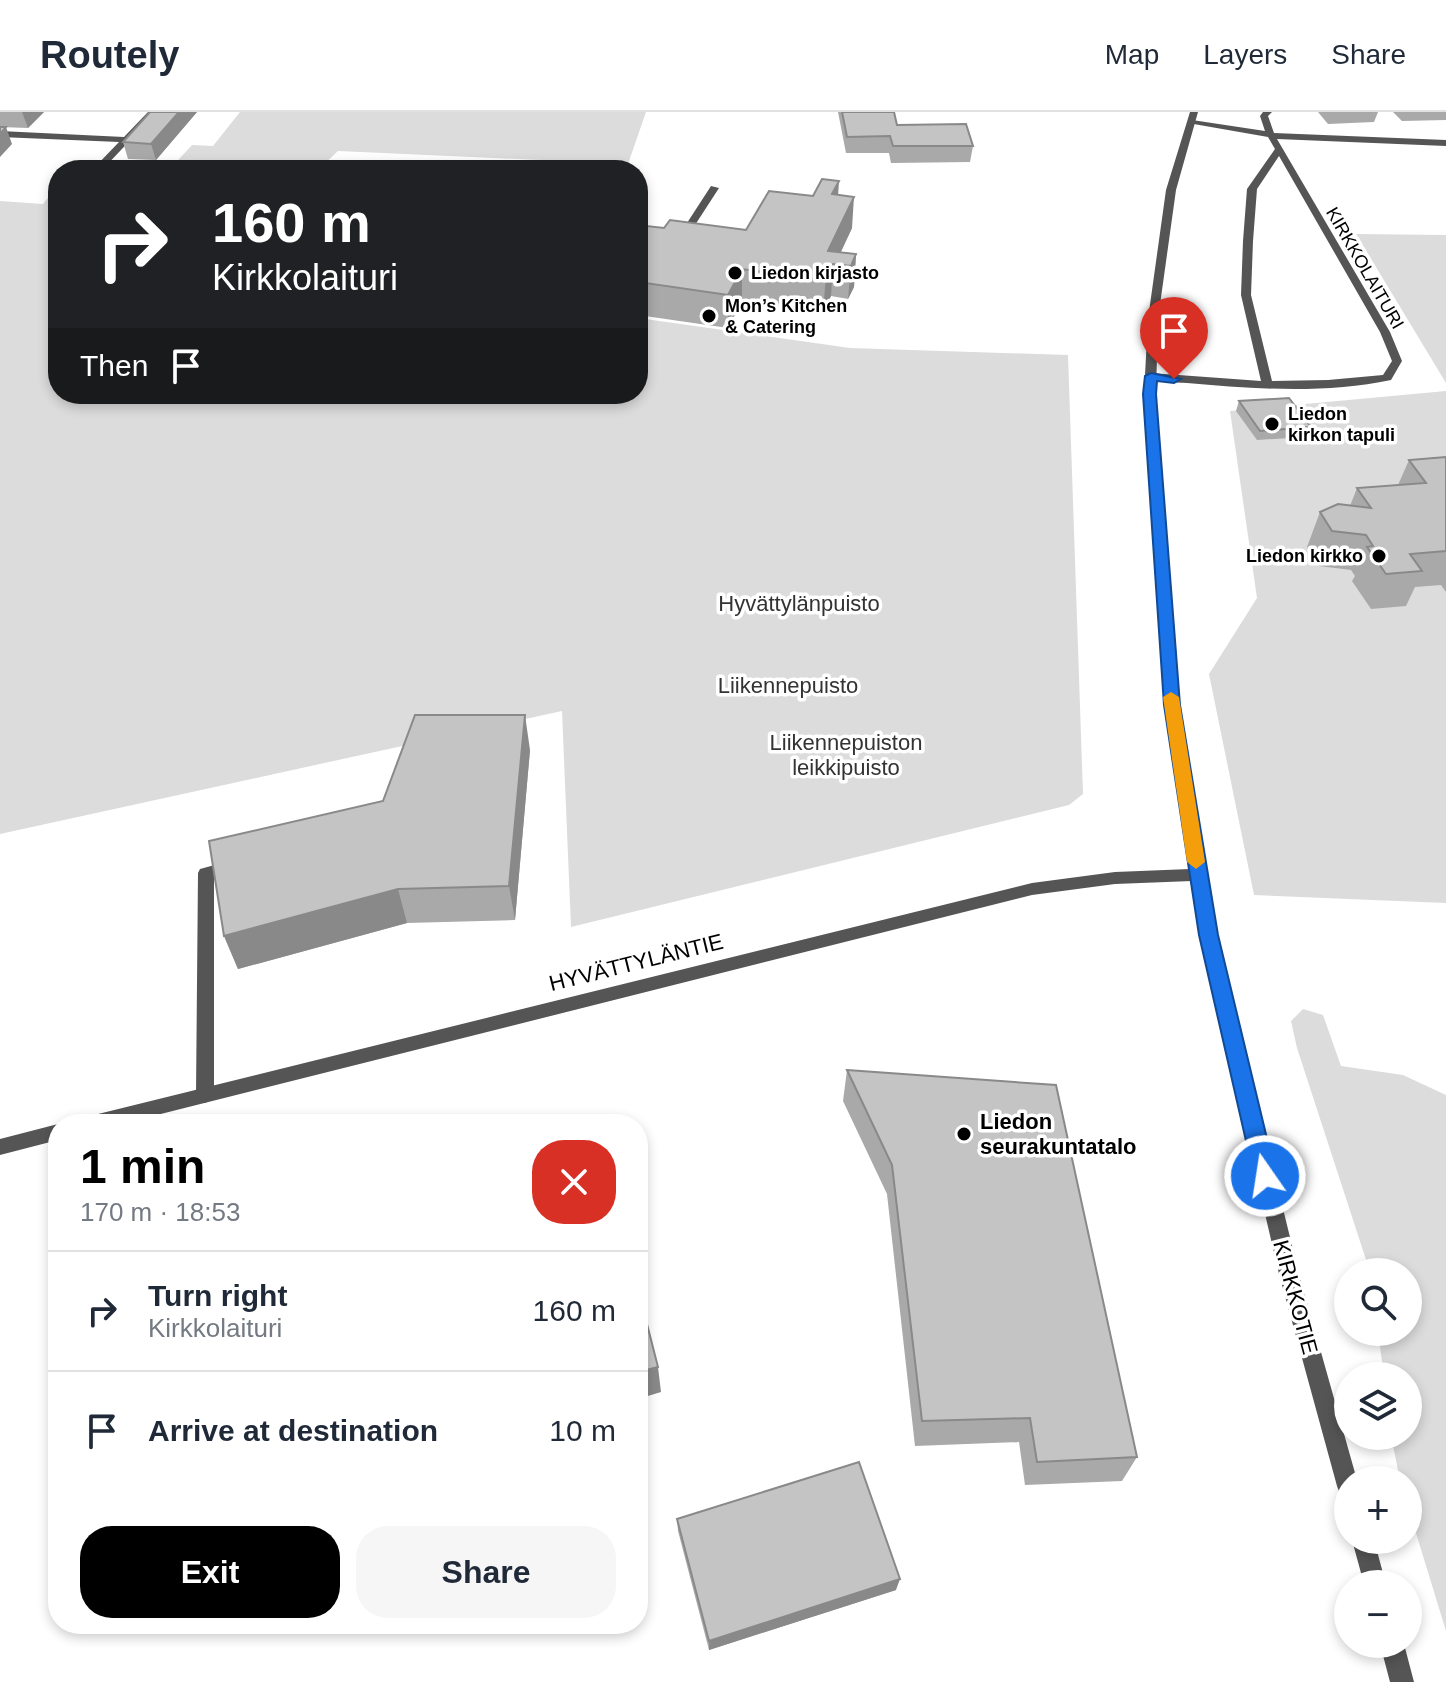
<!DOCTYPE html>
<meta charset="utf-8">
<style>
:root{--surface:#fff;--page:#f6f6f7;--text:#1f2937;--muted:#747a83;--line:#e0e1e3;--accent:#000}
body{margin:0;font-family:Helvetica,sans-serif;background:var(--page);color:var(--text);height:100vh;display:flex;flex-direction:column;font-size:30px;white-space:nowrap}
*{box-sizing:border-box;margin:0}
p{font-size:26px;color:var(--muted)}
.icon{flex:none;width:44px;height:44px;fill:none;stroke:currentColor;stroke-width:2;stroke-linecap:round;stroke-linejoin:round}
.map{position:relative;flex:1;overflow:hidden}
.side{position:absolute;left:48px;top:1002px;width:600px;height:520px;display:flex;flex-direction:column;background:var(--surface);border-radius:32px;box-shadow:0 4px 12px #0003}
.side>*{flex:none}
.banner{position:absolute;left:48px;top:48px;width:600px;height:244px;border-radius:32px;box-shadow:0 4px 12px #0003;background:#202124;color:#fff;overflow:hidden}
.fabs{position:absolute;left:1334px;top:1146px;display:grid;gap:16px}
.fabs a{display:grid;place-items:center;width:88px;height:88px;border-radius:50%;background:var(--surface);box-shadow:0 4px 12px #0003;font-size:40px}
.pin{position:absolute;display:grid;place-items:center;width:68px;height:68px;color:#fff;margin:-82px -34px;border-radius:50% 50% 50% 0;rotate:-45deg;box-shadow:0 0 8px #0007}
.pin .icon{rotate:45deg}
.me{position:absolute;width:88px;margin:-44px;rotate:347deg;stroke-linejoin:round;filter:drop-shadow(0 0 6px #0008)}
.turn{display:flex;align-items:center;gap:28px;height:168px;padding:0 32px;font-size:36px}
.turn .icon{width:104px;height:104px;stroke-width:2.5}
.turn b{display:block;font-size:56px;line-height:68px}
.then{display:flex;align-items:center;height:76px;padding:0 32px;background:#0003;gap:16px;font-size:30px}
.round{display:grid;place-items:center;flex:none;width:84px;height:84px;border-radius:32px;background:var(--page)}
.overview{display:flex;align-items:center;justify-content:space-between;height:136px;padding:0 32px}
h1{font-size:48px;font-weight:700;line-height:60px;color:var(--accent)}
.cta{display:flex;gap:16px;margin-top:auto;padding:16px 32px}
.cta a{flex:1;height:92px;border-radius:32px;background:var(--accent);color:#fff;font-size:32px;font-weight:700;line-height:92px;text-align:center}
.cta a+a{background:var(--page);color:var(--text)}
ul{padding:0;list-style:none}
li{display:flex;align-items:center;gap:24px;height:120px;padding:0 32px;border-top:2px solid var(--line)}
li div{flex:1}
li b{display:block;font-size:30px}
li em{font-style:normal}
header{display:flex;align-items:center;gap:48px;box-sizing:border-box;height:112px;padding:0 40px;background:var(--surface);border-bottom:2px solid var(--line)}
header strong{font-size:38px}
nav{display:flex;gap:44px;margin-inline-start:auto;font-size:28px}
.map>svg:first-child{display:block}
.green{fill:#dcdcdc}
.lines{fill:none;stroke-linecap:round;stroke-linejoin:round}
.service{fill:#555;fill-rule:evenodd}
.tertiary{fill:#555;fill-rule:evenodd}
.wall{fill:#a9a9a9}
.shaded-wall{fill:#898989}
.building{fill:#c4c4c4;stroke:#898989;stroke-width:2}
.route{fill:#1a73e8;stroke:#114b97;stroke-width:2}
.slow{fill:#f59e0b}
.poi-dot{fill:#000;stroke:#fff;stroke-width:3}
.labels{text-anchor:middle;stroke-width:7;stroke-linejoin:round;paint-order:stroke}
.far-street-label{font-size:18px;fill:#000;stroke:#fff}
.far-poi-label{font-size:18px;font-weight:bold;fill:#000;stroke:#fff;text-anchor:start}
.park-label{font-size:22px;fill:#333;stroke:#fff}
.street-label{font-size:22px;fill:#000;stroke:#fff}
.poi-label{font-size:22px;font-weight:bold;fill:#000;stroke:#fff;text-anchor:start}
</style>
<header>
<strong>Routely</strong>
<nav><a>Map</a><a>Layers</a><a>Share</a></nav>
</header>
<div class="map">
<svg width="1446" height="1570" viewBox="0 0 1446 1570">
<rect width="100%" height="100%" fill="#fff"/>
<path class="green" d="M240,0H646L628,52L338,39L319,57L226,52L219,58H169L192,33L213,34Z
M58,73V282H638V206L850,236L1068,243L1083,682L1069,693L571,815L562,599L0,722V89L43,92Z
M1356,122L1446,123V271Z
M1446,279V791L1254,783L1209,562L1257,486L1230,299Z
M1303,897L1323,903L1341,954L1403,963L1446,983V1519L1408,1395V1368H1400L1391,1324H1408V1264H1384L1378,1220H1408V1160H1370L1297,936L1291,909Z"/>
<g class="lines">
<path class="service" d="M148,0H157L102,58L94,56L119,30L0,25V19L124,25Z
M1263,0H1272L1268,4L1274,21L1446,28V34L1277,27L1390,220L1402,249L1391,268C1325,282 1254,277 1187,271C1174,270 1156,271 1145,264L1151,261L1261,269L1241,183L1243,129L1247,77L1275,37L1268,25L1188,11L1192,8L1265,19L1260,4ZM1279,44L1380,220L1392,249L1383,263L1328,268L1272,269L1251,183L1253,129L1257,77Z
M711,74L719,76L684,130H678L676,128Z
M233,748L241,754L239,758L214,765V983L211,988L205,991L199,988L196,983L198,761L200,757Z"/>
<path class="tertiary" d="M1190,0H1198L1176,78L1158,207L1156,282L1179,593L1216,823L1299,1162L1357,1368H1348V1385L1340,1382L1337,1374L1279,1162L1200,823L1192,769L1115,772L1032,783L121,1012H81L84,1006L90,1004L1032,771L1115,760L1190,757L1165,593L1144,282L1148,207L1166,78Z
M58,1012V1028L0,1043V1027Z
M1352,1428H1374L1386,1472H1364Z
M1380,1532H1404L1414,1570H1390Z"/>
</g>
<path class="wall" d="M0,0H44L28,16L0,15Z
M150,0H197L156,48L128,47L123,30Z
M838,0H894L897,13L973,34L970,50L891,51L889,41H846Z
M1318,0H1378L1374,10L1328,12Z
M1393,0H1446V8L1402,9Z
M838,83L852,116L841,140L856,142L854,175L848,187L831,184L823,200L742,189L728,216L638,203V90L643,114L664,116L746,118L813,84Z
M1239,289L1311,315L1307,325L1257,328L1236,299Z
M1446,345V480L1441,473L1415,475L1406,494L1371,497L1352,469L1355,464L1351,458L1319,454L1307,435L1320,400L1350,394L1357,376L1398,373L1409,348Z
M530,638L515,808L407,811L238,857L224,824L383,689Z
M847,958L1137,1345L1122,1369L1025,1373L1019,1330L915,1334L887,1082L843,989Z
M677,1407L896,1478L709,1538L678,1419Z"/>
<path class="shaded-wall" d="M22,0H44L28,16Z
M179,0H197L156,48L151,32Z
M6,15L12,32L0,45V22Z
M839,69L837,100L832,82Z
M854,85L852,116L835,152H833L831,184L823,200L828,139Z
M642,90L643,122L638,130V96Z
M856,142L854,175L848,187L851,154Z
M742,157V189L728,216V183Z
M525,603L530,638L515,808L509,774Z
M398,777L407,811L238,857L224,824Z
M658,1255L661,1280L638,1287V1260Z
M900,1467L896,1478L709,1538V1529Z"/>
<path class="building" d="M150,0H179L151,32L123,30Z
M842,0H894L897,13L966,12L973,34H893L890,24L847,25Z
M0,15H6L0,22Z
M822,67L839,69L832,82L854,85L828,139L856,142L851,154L833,152L825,168L742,157L728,183L638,170V113L664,116L670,108L746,118L769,79L813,84Z
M1289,286L1311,315L1260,319L1239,289Z
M1446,345V439L1410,442L1422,459L1386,462L1367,435L1373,434L1366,423L1332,419L1320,400L1338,392L1371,396L1357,376L1426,371L1409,348Z
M415,603H525L509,774L398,777L224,824L209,729L383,689Z
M847,958L1056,973L1137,1345L1037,1350L1030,1306L922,1309L892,1053Z
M638,1177L658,1255L638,1260Z
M859,1350L900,1467L709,1529L677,1407Z"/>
<path class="route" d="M1151,261L1181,267L1174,271L1157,269L1156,282L1180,593L1218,823L1276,1064L1273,1070L1265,1073L1257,1070L1254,1064L1199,823L1164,593L1143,282L1145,264Z"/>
<path class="slow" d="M1171,580L1179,585L1205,750L1196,757L1187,750L1163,585Z"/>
<g class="poi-dot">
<circle cx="735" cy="161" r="8"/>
<circle cx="709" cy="204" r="8"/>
<circle cx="1272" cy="312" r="8"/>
<circle cx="1379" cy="444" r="8"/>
<circle cx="964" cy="1022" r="8"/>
</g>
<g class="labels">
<g class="far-street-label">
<text transform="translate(1365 156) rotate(60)" y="6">KIRKKOLAITURI</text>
</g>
<g class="far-poi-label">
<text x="751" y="167">Liedon kirjasto</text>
<text x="725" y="200">Mon’s Kitchen<tspan x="725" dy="21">&amp; Catering</tspan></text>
<text x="1288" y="308">Liedon<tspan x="1288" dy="21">kirkon tapuli</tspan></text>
<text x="1363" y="450" text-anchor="end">Liedon kirkko</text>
</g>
<g class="park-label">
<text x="799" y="499">Hyvättylänpuisto</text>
<text x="788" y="581">Liikennepuisto</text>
<text x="846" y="638">Liikennepuiston<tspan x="846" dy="25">leikkipuisto</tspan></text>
</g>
<g class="street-label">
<text transform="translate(636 850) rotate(-14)" y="8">HYVÄTTYLÄNTIE</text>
<text transform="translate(1296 1185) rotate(75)" y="8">KIRKKOTIE</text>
</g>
<g class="poi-label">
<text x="980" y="1017">Liedon<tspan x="980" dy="25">seurakuntatalo</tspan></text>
</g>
</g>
</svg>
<div class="fabs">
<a><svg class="icon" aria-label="search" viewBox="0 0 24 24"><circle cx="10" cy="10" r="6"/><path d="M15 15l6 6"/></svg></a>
<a><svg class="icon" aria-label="layers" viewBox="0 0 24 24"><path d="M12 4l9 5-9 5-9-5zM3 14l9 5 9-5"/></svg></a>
<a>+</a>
<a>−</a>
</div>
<div class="pin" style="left:1174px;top:267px;background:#d93025"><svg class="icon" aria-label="arrive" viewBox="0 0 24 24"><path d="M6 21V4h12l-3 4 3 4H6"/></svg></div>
<svg class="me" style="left:1265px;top:1064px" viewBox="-20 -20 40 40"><circle r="17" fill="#1a73e8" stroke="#fff" stroke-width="3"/><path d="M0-11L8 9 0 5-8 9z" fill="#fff"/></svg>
<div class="banner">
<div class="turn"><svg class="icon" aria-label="right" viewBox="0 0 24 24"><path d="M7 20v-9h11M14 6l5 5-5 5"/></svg><div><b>160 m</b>Kirkkolaituri</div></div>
<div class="then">Then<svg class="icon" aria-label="arrive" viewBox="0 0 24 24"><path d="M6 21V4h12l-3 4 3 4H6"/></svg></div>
</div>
<section class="side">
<div class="overview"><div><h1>1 min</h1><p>170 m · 18:53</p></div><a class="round" style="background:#d93025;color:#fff"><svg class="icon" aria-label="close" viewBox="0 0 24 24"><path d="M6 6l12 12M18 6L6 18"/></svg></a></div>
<ul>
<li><svg class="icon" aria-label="right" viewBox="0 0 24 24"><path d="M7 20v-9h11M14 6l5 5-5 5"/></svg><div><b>Turn right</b><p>Kirkkolaituri</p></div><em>160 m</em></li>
<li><svg class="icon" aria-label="arrive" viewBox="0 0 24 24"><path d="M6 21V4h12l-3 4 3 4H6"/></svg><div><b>Arrive at destination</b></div><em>10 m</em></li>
</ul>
<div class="cta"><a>Exit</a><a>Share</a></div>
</section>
</div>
